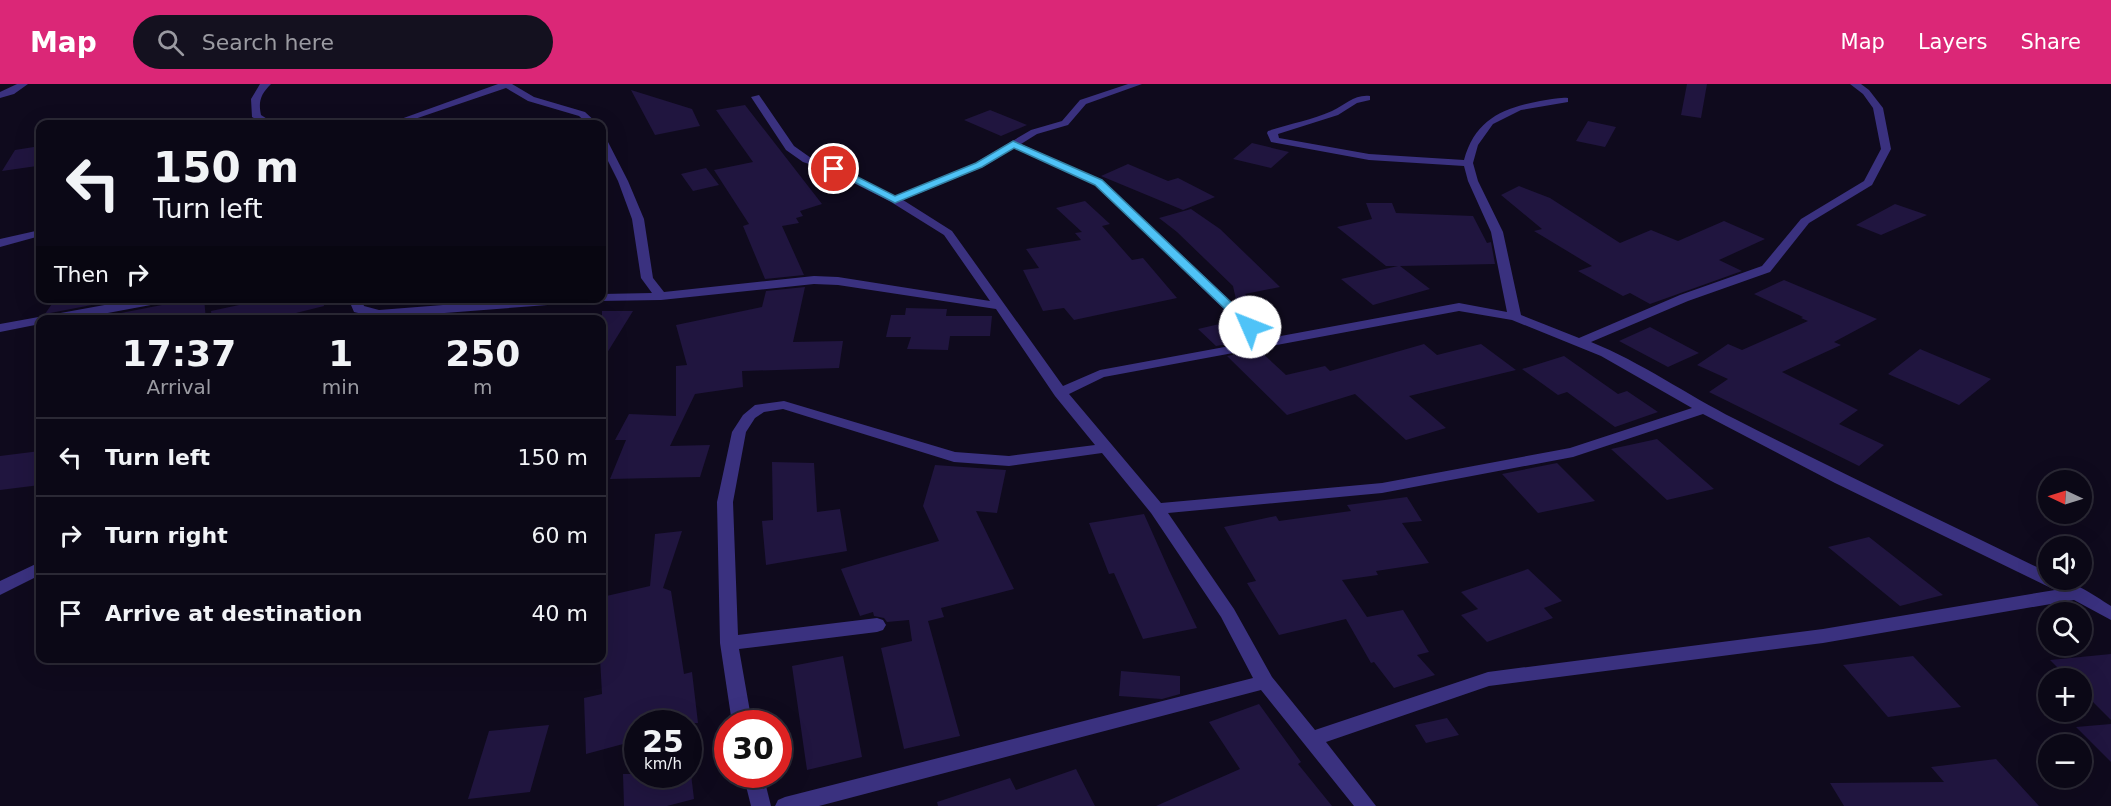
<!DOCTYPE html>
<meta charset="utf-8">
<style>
:root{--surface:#0b0816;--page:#14111f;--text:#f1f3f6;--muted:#9a9aa1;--line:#2b2935;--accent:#db2777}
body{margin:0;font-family:"DejaVu Sans",sans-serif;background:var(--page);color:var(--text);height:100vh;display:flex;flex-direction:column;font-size:22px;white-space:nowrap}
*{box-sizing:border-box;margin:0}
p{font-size:20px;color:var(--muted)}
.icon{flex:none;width:33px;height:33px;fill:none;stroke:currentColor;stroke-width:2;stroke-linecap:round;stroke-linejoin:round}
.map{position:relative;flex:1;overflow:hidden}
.side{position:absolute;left:36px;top:231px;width:570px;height:348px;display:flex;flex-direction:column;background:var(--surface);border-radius:12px;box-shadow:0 6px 24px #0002,0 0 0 2px var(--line)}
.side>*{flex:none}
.banner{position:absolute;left:36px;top:36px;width:570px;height:183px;border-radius:12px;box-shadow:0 6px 24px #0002,0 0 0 2px var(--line);background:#0b0816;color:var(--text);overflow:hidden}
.needle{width:39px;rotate:274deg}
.fabs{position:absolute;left:2038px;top:386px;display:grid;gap:12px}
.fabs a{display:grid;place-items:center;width:54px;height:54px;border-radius:50%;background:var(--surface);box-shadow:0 6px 24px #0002,0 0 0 2px var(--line);font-size:30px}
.speed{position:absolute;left:624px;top:626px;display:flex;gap:12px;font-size:30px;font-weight:700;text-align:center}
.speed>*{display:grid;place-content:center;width:78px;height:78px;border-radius:50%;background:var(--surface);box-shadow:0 6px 24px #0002,0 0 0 2px var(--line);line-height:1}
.speed small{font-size:15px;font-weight:400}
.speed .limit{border:9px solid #d22;background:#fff;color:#111}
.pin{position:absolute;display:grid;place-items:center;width:51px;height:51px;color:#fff;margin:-26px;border:3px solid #fff;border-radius:50%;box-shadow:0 2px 6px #0007}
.me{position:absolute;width:66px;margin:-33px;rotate:314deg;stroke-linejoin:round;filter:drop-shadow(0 0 4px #0008)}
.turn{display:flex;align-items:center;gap:21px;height:126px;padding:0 18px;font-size:27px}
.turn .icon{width:78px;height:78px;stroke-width:2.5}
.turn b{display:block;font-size:42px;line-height:51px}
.then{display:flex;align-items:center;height:57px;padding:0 18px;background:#0003;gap:12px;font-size:22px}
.eta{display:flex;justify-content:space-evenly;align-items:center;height:102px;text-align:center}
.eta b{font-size:36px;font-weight:700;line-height:42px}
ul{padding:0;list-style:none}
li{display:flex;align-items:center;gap:18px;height:78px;padding:0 18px;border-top:2px solid var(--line)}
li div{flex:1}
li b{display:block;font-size:22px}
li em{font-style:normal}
header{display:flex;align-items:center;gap:36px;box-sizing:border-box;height:84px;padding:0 30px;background:var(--accent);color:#fff}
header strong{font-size:28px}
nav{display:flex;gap:33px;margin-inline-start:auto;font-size:21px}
.search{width:420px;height:54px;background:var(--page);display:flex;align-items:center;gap:15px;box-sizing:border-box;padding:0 21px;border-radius:33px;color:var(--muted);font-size:22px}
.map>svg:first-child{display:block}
.building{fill:#20153f}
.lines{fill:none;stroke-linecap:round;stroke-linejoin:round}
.minor{fill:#3a317f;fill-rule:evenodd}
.route{fill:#4fc3f7;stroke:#337fa1;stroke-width:1.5}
</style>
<header>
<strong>Map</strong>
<div class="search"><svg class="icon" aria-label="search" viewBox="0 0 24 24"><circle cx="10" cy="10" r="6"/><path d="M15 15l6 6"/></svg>Search here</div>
<nav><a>Map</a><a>Layers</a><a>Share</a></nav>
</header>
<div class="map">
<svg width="2111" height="722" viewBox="0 0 2111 722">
<rect width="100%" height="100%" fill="#0f0a1d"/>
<path class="building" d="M1687,0H1707L1701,34L1681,31Z
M631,6L692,25L700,42L655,51Z
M745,21L822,120L800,127L803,132L796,134L799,139L782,142L804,191L765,195L743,142L749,140L714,86L753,78L716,26Z
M990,26L1027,41L1001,52L964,36Z
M1588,37L1616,43L1605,63L1576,57Z
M1252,59L1289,68L1271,84L1233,75Z
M40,62V75L37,82L2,87L15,66Z
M1128,80L1168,97L1178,94L1215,113L1183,126L1101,92Z
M706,84L719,101L693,107L681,90Z
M1519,102L1550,114L1620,159L1651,146L1678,157L1724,137L1765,155L1719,176L1742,187L1650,220L1630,209L1623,212L1578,187L1592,182L1534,147L1542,145L1501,111Z
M1085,117L1110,140L1102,142L1132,176L1143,174L1177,214L1074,236L1064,224L1043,227L1023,186L1039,184L1026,165L1081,156L1075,149L1082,148L1056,124Z
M1366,119H1392L1396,129L1473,132L1487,159L1491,158L1495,180L1400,182L1430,205L1373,221L1341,195L1398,182H1386L1337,143L1372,135Z
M1895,120L1927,131L1881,151L1856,141Z
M1191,125L1220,145L1280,203L1245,210L1274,238L1260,241L1237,220L1233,202L1177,148L1159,134Z
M1784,196L1877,235L1834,258L1841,261L1782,288L1858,326L1839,340L1884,361L1859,382L1709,308L1728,295L1697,281L1728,260L1742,266L1808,237L1801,234L1803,233L1754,210Z
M805,203L793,258L843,257L839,284L742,287L743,303L695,310L670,362L710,361L700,393L610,395L626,356H615L629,330L676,332V282L687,281L676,241L762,223L766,207Z
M56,214H128L45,230Z
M175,214H204L206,236H85L167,220Z
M253,214H323L324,222L288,231L290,236H212L211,227L253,218Z
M906,224L947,225L946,232H992L990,252H950L948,266L907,265L911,253H886L891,231H905Z
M602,227H633L602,277Z
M1228,238L1248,256L1216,262L1198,245Z
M1650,243L1699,269L1668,283L1619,257Z
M1424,260L1437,271L1481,260L1516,286L1409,312L1446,344L1406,356L1355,310L1287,331L1227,272L1259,266L1286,291L1325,282L1330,287Z
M1920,265L1991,295L1959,321L1888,290Z
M1564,272L1618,310L1627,307L1658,328L1615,343L1567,308L1558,311L1522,285Z
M1657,355L1714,405L1667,416L1611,365Z
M40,367V401L0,406V372Z
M772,378L814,379L817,428L840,425L847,467L766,481L762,437L773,436Z
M1557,379L1595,417L1538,429L1502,390Z
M935,381L1006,386L997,429L976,427L1014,505L941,524L944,533L928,537L960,652L904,665L881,564L912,557L909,536L887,538L884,534L874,532L873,528L860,532L841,485L939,457L923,422Z
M1407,413L1422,437L1402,439L1429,479L1376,487L1378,491L1342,496L1367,533L1403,526L1429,568L1417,571L1435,591L1394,604L1374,578L1371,579L1346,535L1279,551L1247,499L1256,497L1224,443L1276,432L1279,437L1351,427L1347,421Z
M1144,430L1169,486L1197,544L1143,555L1114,489L1109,490L1089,439Z
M682,447L663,504L671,507L684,590L692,588L698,639H638V656L586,670L584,614L602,610L600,574H602V513L650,502L655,450Z
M1869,453L1943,511L1900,522L1828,463Z
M1528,485L1562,517L1544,524L1553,534L1487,558L1461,531L1478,525L1461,508Z
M2111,570V636L2082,607V594H2068L2050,576Z
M843,572L862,673L807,686L792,582Z
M1913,572L1961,623L1888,633L1843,581Z
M1121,587L1180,592V610L1162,615L1119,612Z
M1259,620L1301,678L1298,680L1332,722H1156L1240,685L1209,638Z
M1447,634L1459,651L1426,659L1415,641Z
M2111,640V678L2076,643Z
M549,641L530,708L468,715L489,647Z
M1996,675L2039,722H1844L1830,699L1944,698L1931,683Z
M1076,685L1095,722H938L937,718L1010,694L1016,706Z
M623,690H691L694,715L667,722H624Z"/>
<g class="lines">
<path class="minor" d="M17,0H28L14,10L0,14V8Z
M260,0H271C261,10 258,17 261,31L275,40H264L252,33L251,15Z
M498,0H512L534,13L585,28L598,40H588L579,32L528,17L506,4L400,40H387Z
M1128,0H1142L1086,20L1068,41L1037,50L1021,60L1103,97L1270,254L1459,219L1507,228L1491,148L1468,97L1464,82L1369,76L1271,58L1267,49L1268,47C1289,40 1312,36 1332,27C1345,21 1355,10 1370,12V16L1357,19L1338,31L1278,50L1279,54L1369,70L1464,76C1475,36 1502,24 1540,17C1549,16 1559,13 1568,14V18L1521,26L1493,40L1478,61L1473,79L1478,97L1503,148L1521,231L1579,254L1680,211L1762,182L1801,135L1864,97L1881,65L1873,24L1863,10L1850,0H1861L1869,6L1883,24L1891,65L1872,101L1809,139L1770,188L1688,217L1591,258C1641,278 1687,311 1735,335C1839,388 1944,438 2049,489V495C2072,495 2092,510 2111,522V536L2074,516L1823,559L1489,602L1326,658L1376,722H1354L1261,606L819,722H775L778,716L785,713L1253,594L1221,533L1151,429L1102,369L1009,382L954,378L783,325L764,328L755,334L746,348L733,418L738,551L877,534L883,536L886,541L883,546L877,548L739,565L752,639H732L720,559L717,418L732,348L743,331L755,321L784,317L955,368L1009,372L1095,361L1055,312L996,225L838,201L814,200L661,216L598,217L596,214H602V210L652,209L641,194L632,135L618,97L602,65V53L607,56L628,97L644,135L653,194L664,208L814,192L838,193L990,217L944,151L891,118L830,87L803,78L786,66L751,13L759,11L794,62L811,74L838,83L895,112L975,79L1031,46L1062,37L1080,16ZM1014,64L1095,101L1257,257L1100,286L1063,302L952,147L903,116L983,83ZM1459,227L1512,236L1601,272L1692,324L1570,364L1382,399L1161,419L1069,310L1104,293ZM1703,330L1835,399L2055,506L1823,545L1488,588L1315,646L1272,593L1234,525L1168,429L1382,409L1573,373Z
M40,146V152L0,163V155Z
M143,214H173L167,218L70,236H40V240L0,248V240Z
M348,214H361L364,222L379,226L531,214H593L587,218L379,234L354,228Z
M40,478V491L0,511V497Z
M743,690H763L771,722H751Z"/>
</g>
<path class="route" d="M1013,57L1102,96L1254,240V245H1246L1095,101L1014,64L982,83L895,119L829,85L838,83L895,112L976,79Z"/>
</svg>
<div class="fabs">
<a><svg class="needle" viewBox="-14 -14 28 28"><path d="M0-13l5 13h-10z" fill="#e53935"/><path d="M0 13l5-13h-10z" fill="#9a9aa1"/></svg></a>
<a><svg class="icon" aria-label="sound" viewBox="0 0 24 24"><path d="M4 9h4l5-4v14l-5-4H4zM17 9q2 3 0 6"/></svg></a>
<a><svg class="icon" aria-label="search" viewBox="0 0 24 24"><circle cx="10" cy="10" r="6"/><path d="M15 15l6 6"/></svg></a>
<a>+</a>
<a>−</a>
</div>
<div class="speed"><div>25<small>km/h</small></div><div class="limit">30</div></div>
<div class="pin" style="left:834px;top:85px;background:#d93025"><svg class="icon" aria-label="arrive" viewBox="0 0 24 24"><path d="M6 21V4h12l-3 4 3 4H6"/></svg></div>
<svg class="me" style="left:1250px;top:243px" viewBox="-20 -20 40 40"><circle r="19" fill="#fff"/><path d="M0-13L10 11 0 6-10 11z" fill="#4fc3f7"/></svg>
<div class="banner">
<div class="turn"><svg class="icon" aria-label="left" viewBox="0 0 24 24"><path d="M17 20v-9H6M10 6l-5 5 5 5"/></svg><div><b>150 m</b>Turn left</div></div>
<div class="then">Then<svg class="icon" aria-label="right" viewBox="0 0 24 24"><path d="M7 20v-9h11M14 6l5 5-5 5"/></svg></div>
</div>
<section class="side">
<div class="eta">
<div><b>17:37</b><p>Arrival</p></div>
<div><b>1</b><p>min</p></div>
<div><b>250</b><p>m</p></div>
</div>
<ul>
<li><svg class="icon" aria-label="left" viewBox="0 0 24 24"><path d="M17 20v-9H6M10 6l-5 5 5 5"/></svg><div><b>Turn left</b></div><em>150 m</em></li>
<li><svg class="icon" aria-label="right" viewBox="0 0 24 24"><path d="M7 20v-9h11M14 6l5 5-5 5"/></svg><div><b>Turn right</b></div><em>60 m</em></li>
<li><svg class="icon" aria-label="arrive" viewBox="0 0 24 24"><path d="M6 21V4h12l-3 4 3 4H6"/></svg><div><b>Arrive at destination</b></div><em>40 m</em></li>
</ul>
</section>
</div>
